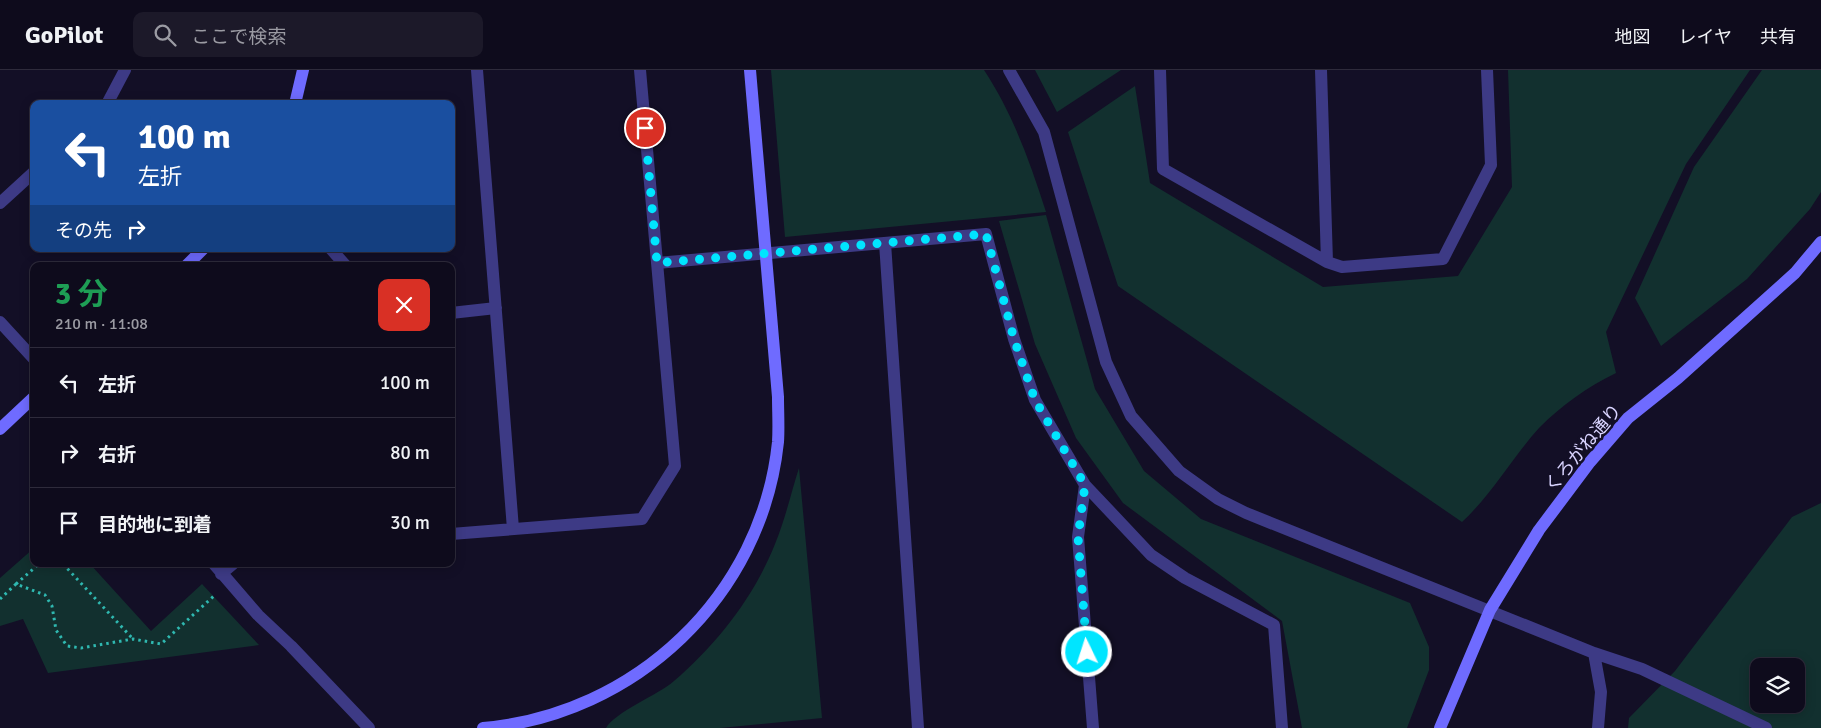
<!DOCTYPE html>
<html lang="ja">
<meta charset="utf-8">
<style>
:root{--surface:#0e0b1c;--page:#1c1929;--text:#f1f3f6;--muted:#9b9ba3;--line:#2e2b3b}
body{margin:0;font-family:Signika,"Noto Sans JP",sans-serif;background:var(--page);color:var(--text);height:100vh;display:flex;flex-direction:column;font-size:19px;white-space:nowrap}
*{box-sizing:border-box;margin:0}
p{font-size:16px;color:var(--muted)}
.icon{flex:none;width:28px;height:28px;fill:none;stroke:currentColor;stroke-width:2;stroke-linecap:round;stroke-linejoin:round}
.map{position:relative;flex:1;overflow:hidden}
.panel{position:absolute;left:30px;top:192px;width:425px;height:305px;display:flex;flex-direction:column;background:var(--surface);border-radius:10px;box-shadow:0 2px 12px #0003,0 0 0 1px var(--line)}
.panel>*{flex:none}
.top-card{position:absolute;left:30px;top:30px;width:425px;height:152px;border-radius:10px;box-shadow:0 2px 12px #0003,0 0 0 1px var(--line);background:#1a4fa0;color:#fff;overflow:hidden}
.tools{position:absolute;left:1750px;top:588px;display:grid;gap:10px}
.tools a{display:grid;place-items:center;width:55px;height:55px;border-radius:10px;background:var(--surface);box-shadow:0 2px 12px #0003,0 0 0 1px var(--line);font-size:25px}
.pin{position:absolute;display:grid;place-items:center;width:42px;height:42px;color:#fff;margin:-21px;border:2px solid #fff;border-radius:50%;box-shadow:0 1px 5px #0007}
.me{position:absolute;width:55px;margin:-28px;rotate:356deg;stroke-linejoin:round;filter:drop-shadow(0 0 4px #0008)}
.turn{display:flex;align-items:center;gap:18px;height:105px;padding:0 25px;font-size:22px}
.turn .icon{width:65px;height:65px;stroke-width:2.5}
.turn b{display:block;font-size:35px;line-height:42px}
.then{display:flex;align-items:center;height:48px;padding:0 25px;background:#0003;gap:10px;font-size:19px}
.round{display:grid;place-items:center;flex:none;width:52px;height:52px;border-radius:10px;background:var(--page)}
.headline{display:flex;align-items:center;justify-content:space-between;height:85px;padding:0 25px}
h1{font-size:30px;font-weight:700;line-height:38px;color:#1e9e55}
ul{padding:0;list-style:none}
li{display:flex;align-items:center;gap:15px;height:70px;padding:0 25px;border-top:1px solid var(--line)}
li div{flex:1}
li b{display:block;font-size:19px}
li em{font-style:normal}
header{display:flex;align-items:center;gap:30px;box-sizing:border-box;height:70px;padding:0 25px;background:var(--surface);border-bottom:1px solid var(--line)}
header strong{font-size:24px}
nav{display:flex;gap:28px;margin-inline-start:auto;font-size:18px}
.search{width:350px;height:45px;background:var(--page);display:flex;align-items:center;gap:12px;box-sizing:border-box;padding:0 18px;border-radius:10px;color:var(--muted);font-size:19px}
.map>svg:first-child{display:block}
.green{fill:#12302f;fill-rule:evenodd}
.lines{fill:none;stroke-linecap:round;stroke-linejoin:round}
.path{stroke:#2fb8b0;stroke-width:3;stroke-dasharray:2.5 4;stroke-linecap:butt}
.street{stroke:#3d3a85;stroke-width:12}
.secondary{stroke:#6f6bff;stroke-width:12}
.route{stroke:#00e5ff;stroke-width:9;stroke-dasharray:0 16.2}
.labels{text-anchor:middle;stroke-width:5;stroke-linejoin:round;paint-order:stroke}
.street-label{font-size:18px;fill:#d9d4ff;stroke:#130f26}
</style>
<header>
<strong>GoPilot</strong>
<div class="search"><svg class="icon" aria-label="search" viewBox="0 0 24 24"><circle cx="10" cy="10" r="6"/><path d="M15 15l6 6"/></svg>ここで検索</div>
<nav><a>地図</a><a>レイヤ</a><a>共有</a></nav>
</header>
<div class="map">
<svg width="1821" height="658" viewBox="0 0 1821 658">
<rect width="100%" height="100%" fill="#130f26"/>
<path class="green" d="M771,0H984C1013,44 1030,92 1046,142L785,167Z
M1035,0H1121L1057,42Z
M1508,0H1750L1686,94L1606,262L1616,303C1587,317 1562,335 1539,358C1512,388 1492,424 1462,452L1118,216L1068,62L1135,16L1150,113L1323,217L1458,206L1512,117Z
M1762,0H1821V122L1810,139L1747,209L1661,276L1635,228L1694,97Z
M1046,145L1095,319L1144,401L1201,449L1410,533L1429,577V600L1407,658H1302L1282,551L1123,433L1076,368L1035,274L999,151Z
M799,398L822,648L720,658H606C615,642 658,625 674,611C717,574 754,527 775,474C785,450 791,423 799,398Z
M1821,433V658H1628L1629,648L1675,601L1792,447ZM1759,596H1796V634H1759Z
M34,478V494H90L151,561L202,514L259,575L48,603L23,549L0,556V508Z"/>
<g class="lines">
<path class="path" d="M63,494L133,569
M16,514L39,494
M0,529L16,514L45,525L52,536L56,560L67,576L81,578L133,569L161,574L215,525"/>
<path class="street" d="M477,0L513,459
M1009,0L1044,62L1106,292L1131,346L1179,401L1218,429L1246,443L1594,583L1601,622L1598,658
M1160,0L1163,99L1327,192L1342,197L1443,189L1491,95L1487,0
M1321,0L1327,192
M107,34L125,0
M0,133L34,102
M885,173L918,658
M331,179L346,196
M657,193L986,164L1014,269L1035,330L1085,415L1078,467L1093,658
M451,243L496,238
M0,252L34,289
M1085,415L1151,485L1185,508L1274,555L1282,658
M451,464L642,449L675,396L640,0
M214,494L258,545L291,576L369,658
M221,504L233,494
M1594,583L1642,599L1766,658"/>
<path class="secondary" d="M295,34L303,0
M186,196L203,179
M0,359L34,327
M483,658C635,645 762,526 778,372C779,357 778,342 778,327L750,0
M1440,658L1490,540L1539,460L1590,392L1628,348L1678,308L1795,203L1821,172"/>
</g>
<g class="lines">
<path class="route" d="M645,58L657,193L986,164L1014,269L1035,330L1085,415L1078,467L1087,582"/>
</g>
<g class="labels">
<g class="street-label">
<text transform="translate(1583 378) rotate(-50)" y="6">くろがね通り</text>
</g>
</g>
</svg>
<div class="tools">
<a><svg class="icon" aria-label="layers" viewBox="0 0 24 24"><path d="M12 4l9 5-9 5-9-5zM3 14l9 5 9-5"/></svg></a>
</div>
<div class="pin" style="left:645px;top:58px;background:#d93025"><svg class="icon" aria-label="arrive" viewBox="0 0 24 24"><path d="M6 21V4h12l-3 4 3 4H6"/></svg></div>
<svg class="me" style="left:1087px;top:582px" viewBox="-20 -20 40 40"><circle r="17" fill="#00e5ff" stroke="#fff" stroke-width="3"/><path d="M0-11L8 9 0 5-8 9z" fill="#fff"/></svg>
<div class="top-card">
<div class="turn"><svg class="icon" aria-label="left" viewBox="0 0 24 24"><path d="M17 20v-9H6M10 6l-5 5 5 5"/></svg><div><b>100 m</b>左折</div></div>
<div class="then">その先<svg class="icon" aria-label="right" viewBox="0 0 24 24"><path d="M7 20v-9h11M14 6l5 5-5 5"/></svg></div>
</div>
<section class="panel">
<div class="headline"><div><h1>3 分</h1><p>210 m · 11:08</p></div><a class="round" style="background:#d93025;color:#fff"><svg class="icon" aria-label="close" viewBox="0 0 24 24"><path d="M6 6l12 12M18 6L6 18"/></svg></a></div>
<ul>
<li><svg class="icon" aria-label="left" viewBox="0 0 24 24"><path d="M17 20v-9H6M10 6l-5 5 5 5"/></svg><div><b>左折</b></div><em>100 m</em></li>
<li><svg class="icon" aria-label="right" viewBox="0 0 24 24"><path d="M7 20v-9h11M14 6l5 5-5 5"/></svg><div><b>右折</b></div><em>80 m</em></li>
<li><svg class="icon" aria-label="arrive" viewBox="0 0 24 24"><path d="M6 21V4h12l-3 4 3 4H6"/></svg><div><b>目的地に到着</b></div><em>30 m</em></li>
</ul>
</section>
</div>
